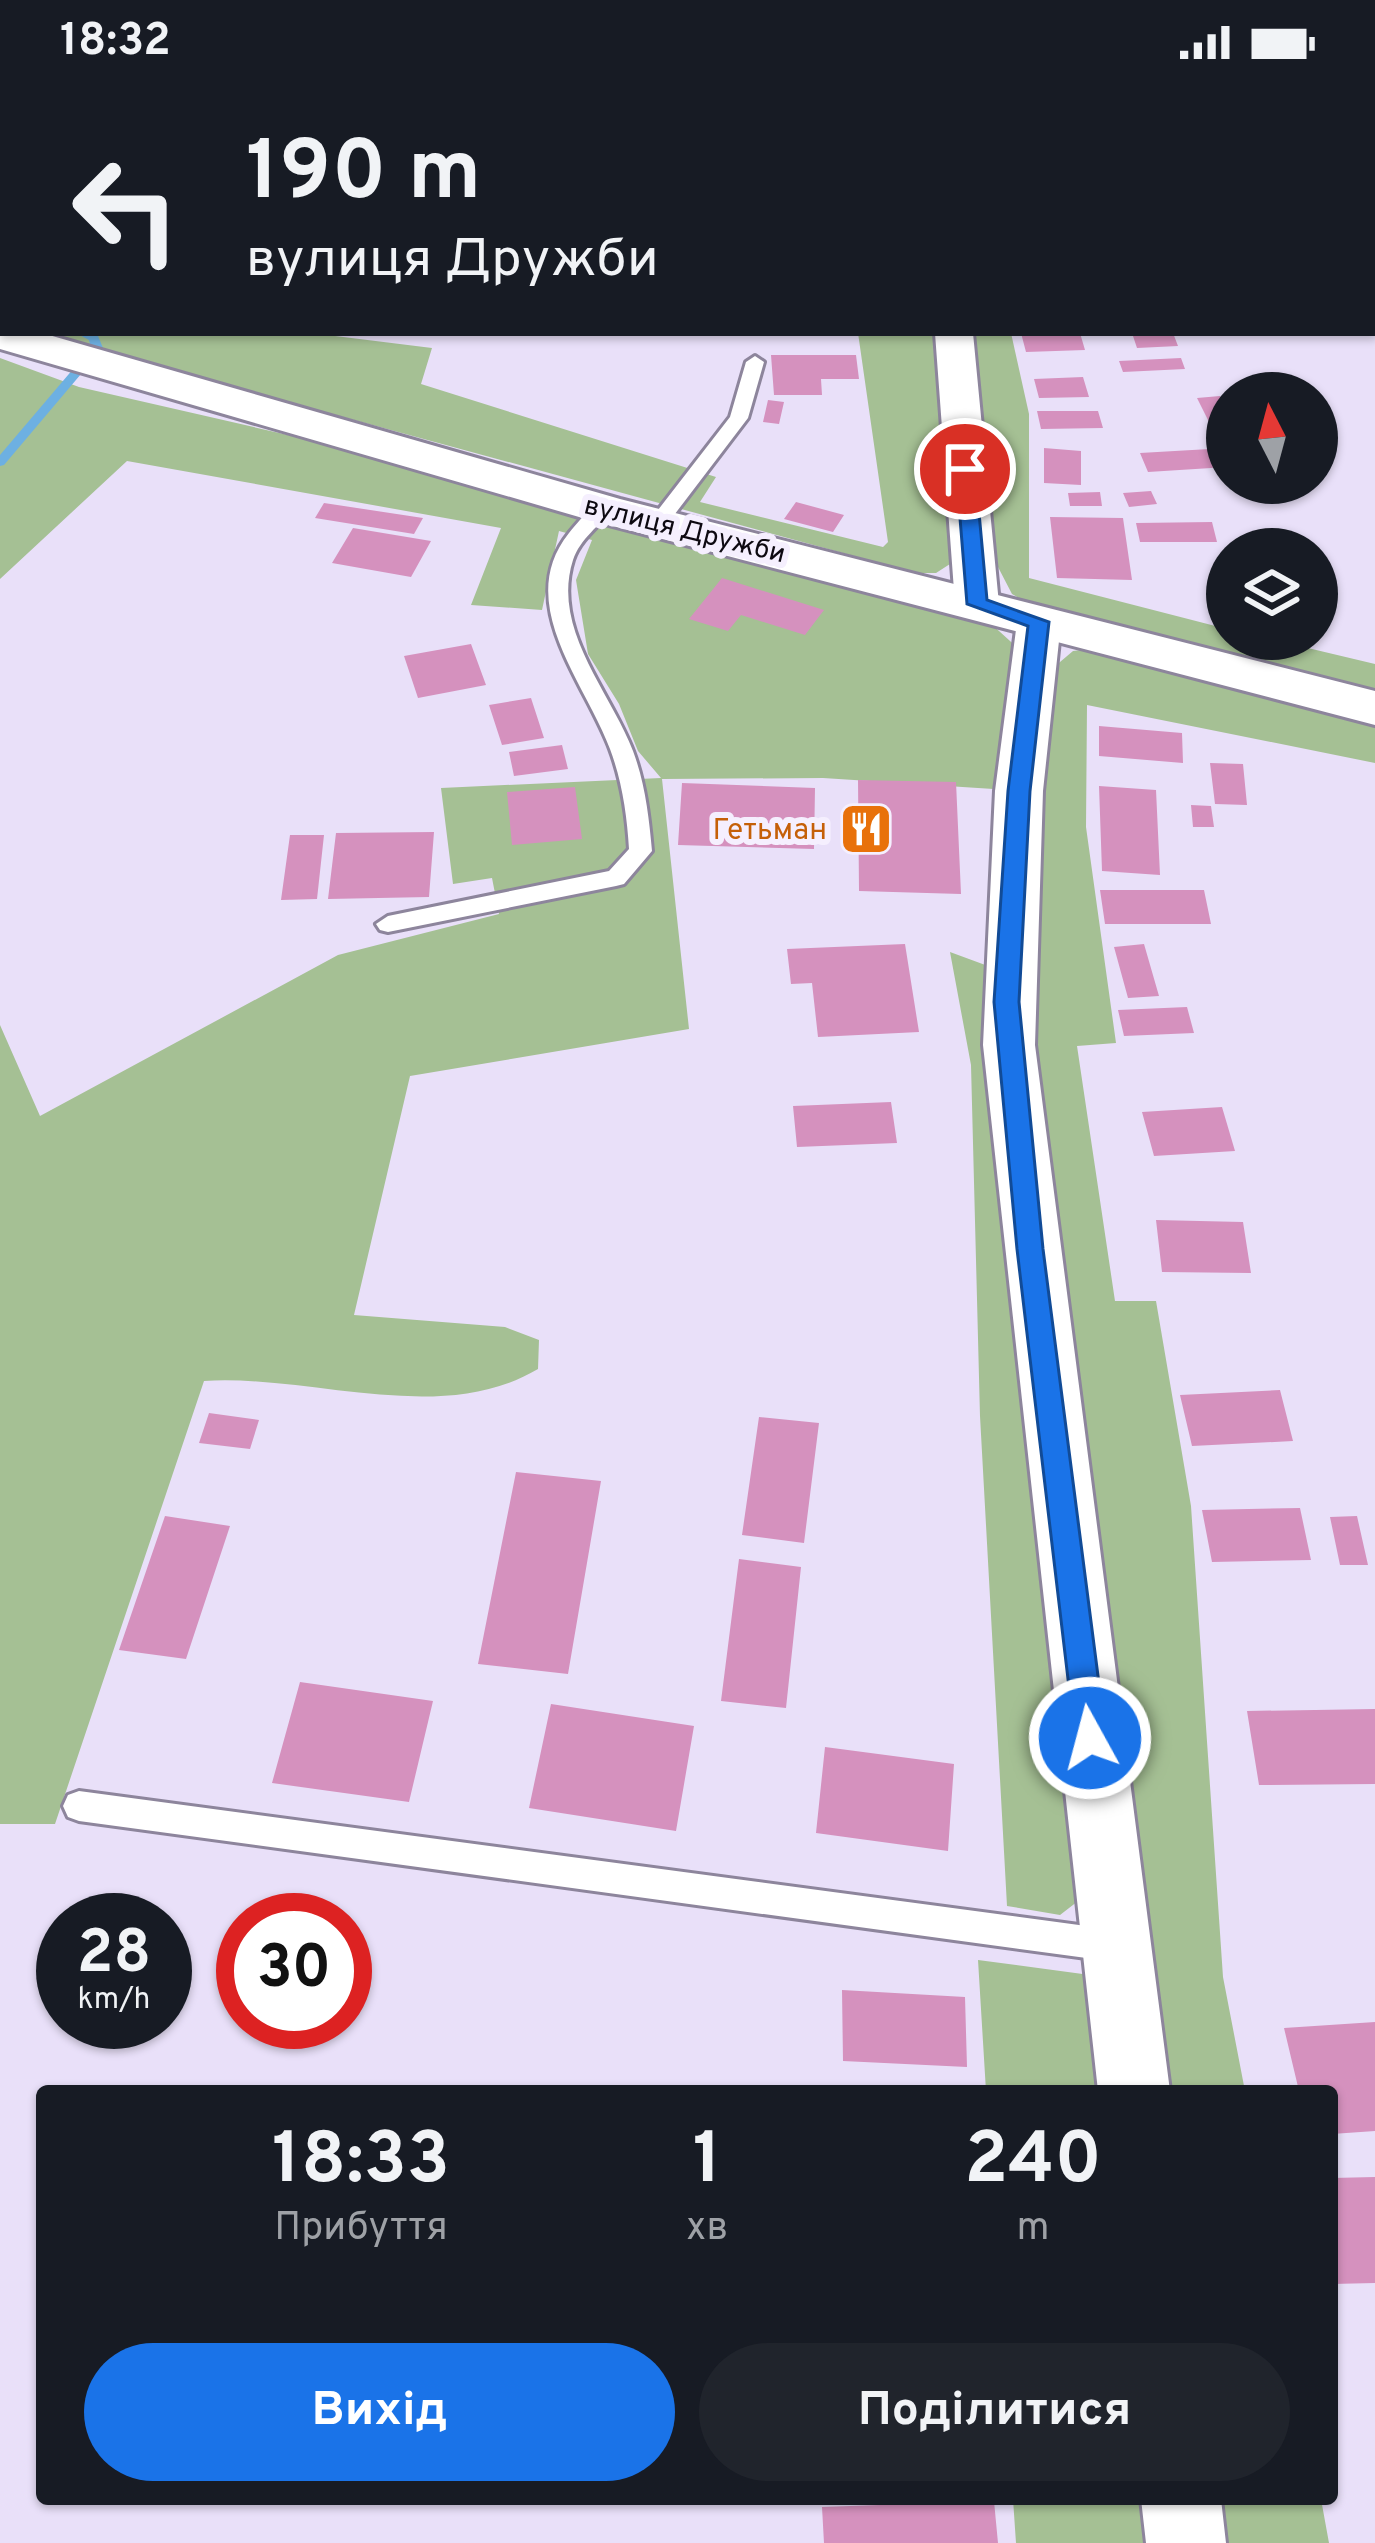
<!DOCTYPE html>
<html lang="uk">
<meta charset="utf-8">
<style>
:root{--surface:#171b24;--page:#20242c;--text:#f1f3f6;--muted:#9ea1a6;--accent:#1a73e8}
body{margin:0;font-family:Overpass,sans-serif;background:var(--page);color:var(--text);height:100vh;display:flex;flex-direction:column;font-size:45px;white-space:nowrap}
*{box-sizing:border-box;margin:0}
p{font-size:39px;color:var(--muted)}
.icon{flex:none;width:66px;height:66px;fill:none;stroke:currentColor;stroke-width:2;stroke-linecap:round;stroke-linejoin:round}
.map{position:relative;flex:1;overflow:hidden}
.details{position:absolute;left:36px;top:2001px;width:1302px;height:420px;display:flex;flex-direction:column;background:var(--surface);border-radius:12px;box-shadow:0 3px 9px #0004}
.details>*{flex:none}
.banner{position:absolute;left:0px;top:0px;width:1377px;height:252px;box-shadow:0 3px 9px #0004;background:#171b24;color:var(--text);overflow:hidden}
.needle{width:78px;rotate:354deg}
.fabs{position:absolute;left:1206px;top:288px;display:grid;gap:24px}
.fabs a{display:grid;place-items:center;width:132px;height:132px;border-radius:50%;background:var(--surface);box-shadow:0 3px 9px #0004;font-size:60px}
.speed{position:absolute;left:36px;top:1809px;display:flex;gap:24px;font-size:60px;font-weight:700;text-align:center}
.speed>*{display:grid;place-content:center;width:156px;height:156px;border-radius:50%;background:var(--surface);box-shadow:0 3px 9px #0004;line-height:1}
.speed small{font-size:30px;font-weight:400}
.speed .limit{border:18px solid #d22;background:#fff;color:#111}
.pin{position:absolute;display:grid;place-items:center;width:102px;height:102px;color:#fff;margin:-51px;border:6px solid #fff;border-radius:50%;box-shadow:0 3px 12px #0007}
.me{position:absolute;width:132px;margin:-66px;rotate:353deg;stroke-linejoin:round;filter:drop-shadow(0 0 9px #0008)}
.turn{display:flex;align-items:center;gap:42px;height:252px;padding:0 48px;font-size:54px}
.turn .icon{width:156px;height:156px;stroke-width:2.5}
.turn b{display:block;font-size:84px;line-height:102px}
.eta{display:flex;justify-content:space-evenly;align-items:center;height:204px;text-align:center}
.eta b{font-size:72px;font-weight:700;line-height:84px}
.action{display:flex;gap:24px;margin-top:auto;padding:24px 48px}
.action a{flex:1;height:138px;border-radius:72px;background:var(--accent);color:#fff;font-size:48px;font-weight:700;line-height:138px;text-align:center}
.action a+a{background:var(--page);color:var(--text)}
.status{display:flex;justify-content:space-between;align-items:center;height:84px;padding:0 60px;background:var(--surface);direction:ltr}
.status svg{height:33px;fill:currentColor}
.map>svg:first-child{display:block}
.green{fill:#a5c094}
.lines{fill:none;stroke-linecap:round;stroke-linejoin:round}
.stream{fill:#6db0e2;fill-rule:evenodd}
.building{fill:#d591be}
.service-casing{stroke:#8d859c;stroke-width:6}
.minor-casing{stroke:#8d859c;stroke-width:6}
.tertiary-casing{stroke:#8d859c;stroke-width:6}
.service{fill:#fff;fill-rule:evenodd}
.minor{fill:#fff;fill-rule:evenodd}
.tertiary{fill:#fff;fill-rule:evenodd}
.route{fill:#1a73e8;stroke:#114b97;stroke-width:3}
.labels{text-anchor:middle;stroke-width:12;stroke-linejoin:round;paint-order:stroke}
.far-street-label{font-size:27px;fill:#0d0911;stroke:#f5effe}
.food-label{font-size:30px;fill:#c56008;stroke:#f5effe;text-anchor:end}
</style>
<div class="status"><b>18:32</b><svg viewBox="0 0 49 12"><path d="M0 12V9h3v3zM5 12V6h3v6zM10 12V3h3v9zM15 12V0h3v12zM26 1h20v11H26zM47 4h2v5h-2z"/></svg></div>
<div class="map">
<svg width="1375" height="2459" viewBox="0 0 1375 2459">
<rect width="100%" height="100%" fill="#e9e0f9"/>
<path class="green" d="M35,249H311L432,264L421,300L716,393L700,418L883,463L888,458L858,249H934L957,458L950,480L936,489H916Z
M966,249H1011L1029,330V494L1227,545V555H1270L1375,580V611L1034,523L1012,510L998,483Z
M0,274L79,303L345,364L988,537L1022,568L1009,706L823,694L662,695L689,945L410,992L354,1231L505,1243L539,1256L538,1285C440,1343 311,1290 204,1297L55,1740H0V941L40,1032L338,871L499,830L492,794L453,800L441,704L661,694L638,667L619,620L588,570L576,496L592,456L559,447L542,526L471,521L501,444L127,377L0,495Z
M1097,564L1375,636V679L1087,621L1086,743L1116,959L1077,962L1115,1217H1156L1191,1422L1223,1893L1245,2007H1161L1032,966L1047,589L1073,567Z
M950,868L988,882L984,920L1002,1132L1082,1814L1060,1831L1007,1822L980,1332L971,981Z
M978,1876L1090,1891L1102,2007H986Z
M1013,2415H1146L1150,2459H1016Z
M1207,2415H1321L1329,2459H1212Z"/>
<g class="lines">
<path class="stream" d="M142,0L139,3H128L131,0Z
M0,145L3,146V152L0,151Z
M76,249L98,252L103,264L4,381L0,382V371L91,264L89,256Z"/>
</g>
<path class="building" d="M1021,249H1080L1085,266L1026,268Z
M1132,249H1173L1178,262L1137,264Z
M771,271H856L859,295H821L822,311H774Z
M1181,274L1185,285L1123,288L1119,277Z
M1083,293L1089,313L1039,314L1034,295Z
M1220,312L1227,338L1210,340L1197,314Z
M768,316L784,318L779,340L763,338Z
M1037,327H1098L1103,344L1041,345Z
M1044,364L1081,367V401L1044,399Z
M1227,364V383L1148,388L1140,369Z
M1151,407L1157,420L1129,423L1123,409Z
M1100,408L1102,422H1070L1068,409Z
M796,418L844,431L833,448L784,435Z
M324,419L423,434L414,450L315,434Z
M1050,433L1123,434L1132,496L1057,494Z
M1212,438L1217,458H1140L1136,439Z
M353,444L431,457L411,493L332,479Z
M722,494L824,526L805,551L741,531L728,547L689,535Z
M471,560L486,601L418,614L404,572Z
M531,614L544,654L502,661L489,621Z
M1099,642L1182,649L1183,679L1099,672Z
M562,661L568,685L514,692L509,668Z
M1210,679L1243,680L1247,721L1215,720Z
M858,696L956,698L961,810L859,807Z
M682,699L815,704L814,765L678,761Z
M1099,702L1156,706L1160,791L1102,787Z
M575,703L582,755L512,761L507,708Z
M1191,721L1211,722L1214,743H1193Z
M434,748L429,813L328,815L336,749Z
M290,751H324L317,815L281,816Z
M1100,806H1204L1211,840H1105Z
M905,860L919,948L818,953L812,899L791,900L787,865Z
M1144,860L1159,912L1128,914L1114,863Z
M1187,923L1194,949L1124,952L1118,926Z
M891,1018L897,1059L797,1063L793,1022Z
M1222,1023L1235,1067L1154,1072L1142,1028Z
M1156,1136L1243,1138L1251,1189L1162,1188Z
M1280,1306L1293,1357L1192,1362L1180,1311Z
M209,1329L259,1336L250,1365L199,1359Z
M759,1333L819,1339L804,1459L742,1451Z
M516,1388L601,1397L568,1590L478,1580Z
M1300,1424L1311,1476L1212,1478L1202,1426Z
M165,1432L230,1442L186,1575L119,1566Z
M1357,1432L1368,1481H1340L1330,1433Z
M739,1475L801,1483L786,1624L721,1617Z
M300,1598L433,1617L409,1718L272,1699Z
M551,1620L694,1642L676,1747L529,1724Z
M1375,1625V1700L1259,1701L1247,1627Z
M825,1663L954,1680L948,1767L816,1749Z
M842,1906L965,1913L967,1983L843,1977Z
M1375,1938V2047L1332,2050V2007H1299L1284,1944Z
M1375,2093V2199L1332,2200V2094Z
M994,2417L998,2459H824L822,2423Z"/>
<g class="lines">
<g class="service-casing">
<path id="service" d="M755,272L764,278L748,334L665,443H651V435L730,333L746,278Z
M603,419L613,425C600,441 580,455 573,476C551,545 610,607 633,667C645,699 649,733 652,767L624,800L616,802L388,848L380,846L376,840L388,832L609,787L629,765C627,731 622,697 610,665C585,598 513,519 569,449C578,438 589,424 603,419Z
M79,1707L1116,1846L1128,1850L1132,1862L1128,1874L1116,1878L79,1737L68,1733L63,1722L68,1711Z"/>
</g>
<g class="minor-casing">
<path id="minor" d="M910,0H944V3H910Z
M935,249H973L999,520L992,530H962L955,520Z
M1039,524L1054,528L1061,538L1043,707L1035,961L1170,2007H1098L983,961L995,707L1017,538L1024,528Z
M1141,2415H1221L1226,2459H1146Z"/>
</g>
<g class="tertiary-casing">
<path id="tertiary" d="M0,238L3,249H42L620,415L1375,607V641L586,435L0,265Z"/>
</g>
<use href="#service" class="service"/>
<use href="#minor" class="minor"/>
<use href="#tertiary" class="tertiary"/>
</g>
<path class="route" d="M965,379L975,385L987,516L1049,538L1030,707L1019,918L1043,1165L1106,1654L1101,1664L1090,1668L1079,1664L1075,1654L1017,1165L994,918L1008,707L1028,542L967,520L956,385Z"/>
<defs>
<g id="restaurant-square" transform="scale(2.7)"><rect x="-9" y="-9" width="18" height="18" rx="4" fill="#e8710a" stroke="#f5effe"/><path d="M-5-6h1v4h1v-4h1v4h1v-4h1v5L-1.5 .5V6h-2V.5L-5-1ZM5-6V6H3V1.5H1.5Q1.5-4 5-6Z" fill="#fff"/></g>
</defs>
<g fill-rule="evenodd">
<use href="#restaurant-square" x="866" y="745"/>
</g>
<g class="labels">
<g class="far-street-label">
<text transform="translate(685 445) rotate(14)" y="9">вулиця Дружби</text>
</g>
<g class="food-label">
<text x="827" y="755">Гетьман</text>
</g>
</g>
</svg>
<div class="fabs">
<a><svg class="needle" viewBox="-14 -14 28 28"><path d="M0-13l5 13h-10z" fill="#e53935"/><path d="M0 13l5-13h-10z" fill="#9ea1a6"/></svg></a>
<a><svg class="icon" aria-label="layers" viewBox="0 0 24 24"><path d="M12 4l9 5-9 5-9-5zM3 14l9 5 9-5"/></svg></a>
</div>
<div class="speed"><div>28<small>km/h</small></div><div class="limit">30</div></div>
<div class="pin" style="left:965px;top:385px;background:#d93025"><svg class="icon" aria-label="arrive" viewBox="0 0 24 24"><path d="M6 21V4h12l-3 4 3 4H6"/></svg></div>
<svg class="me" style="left:1090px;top:1654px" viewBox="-20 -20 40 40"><circle r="17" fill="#1a73e8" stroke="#fff" stroke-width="3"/><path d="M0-11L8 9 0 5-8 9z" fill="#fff"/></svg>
<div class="banner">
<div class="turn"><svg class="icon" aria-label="left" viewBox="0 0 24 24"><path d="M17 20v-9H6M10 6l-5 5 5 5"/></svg><div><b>190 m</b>вулиця Дружби</div></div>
</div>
<section class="details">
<div class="eta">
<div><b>18:33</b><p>Прибуття</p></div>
<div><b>1</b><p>хв</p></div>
<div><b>240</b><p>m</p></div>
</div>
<div class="action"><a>Вихід</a><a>Поділитися</a></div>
</section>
</div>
